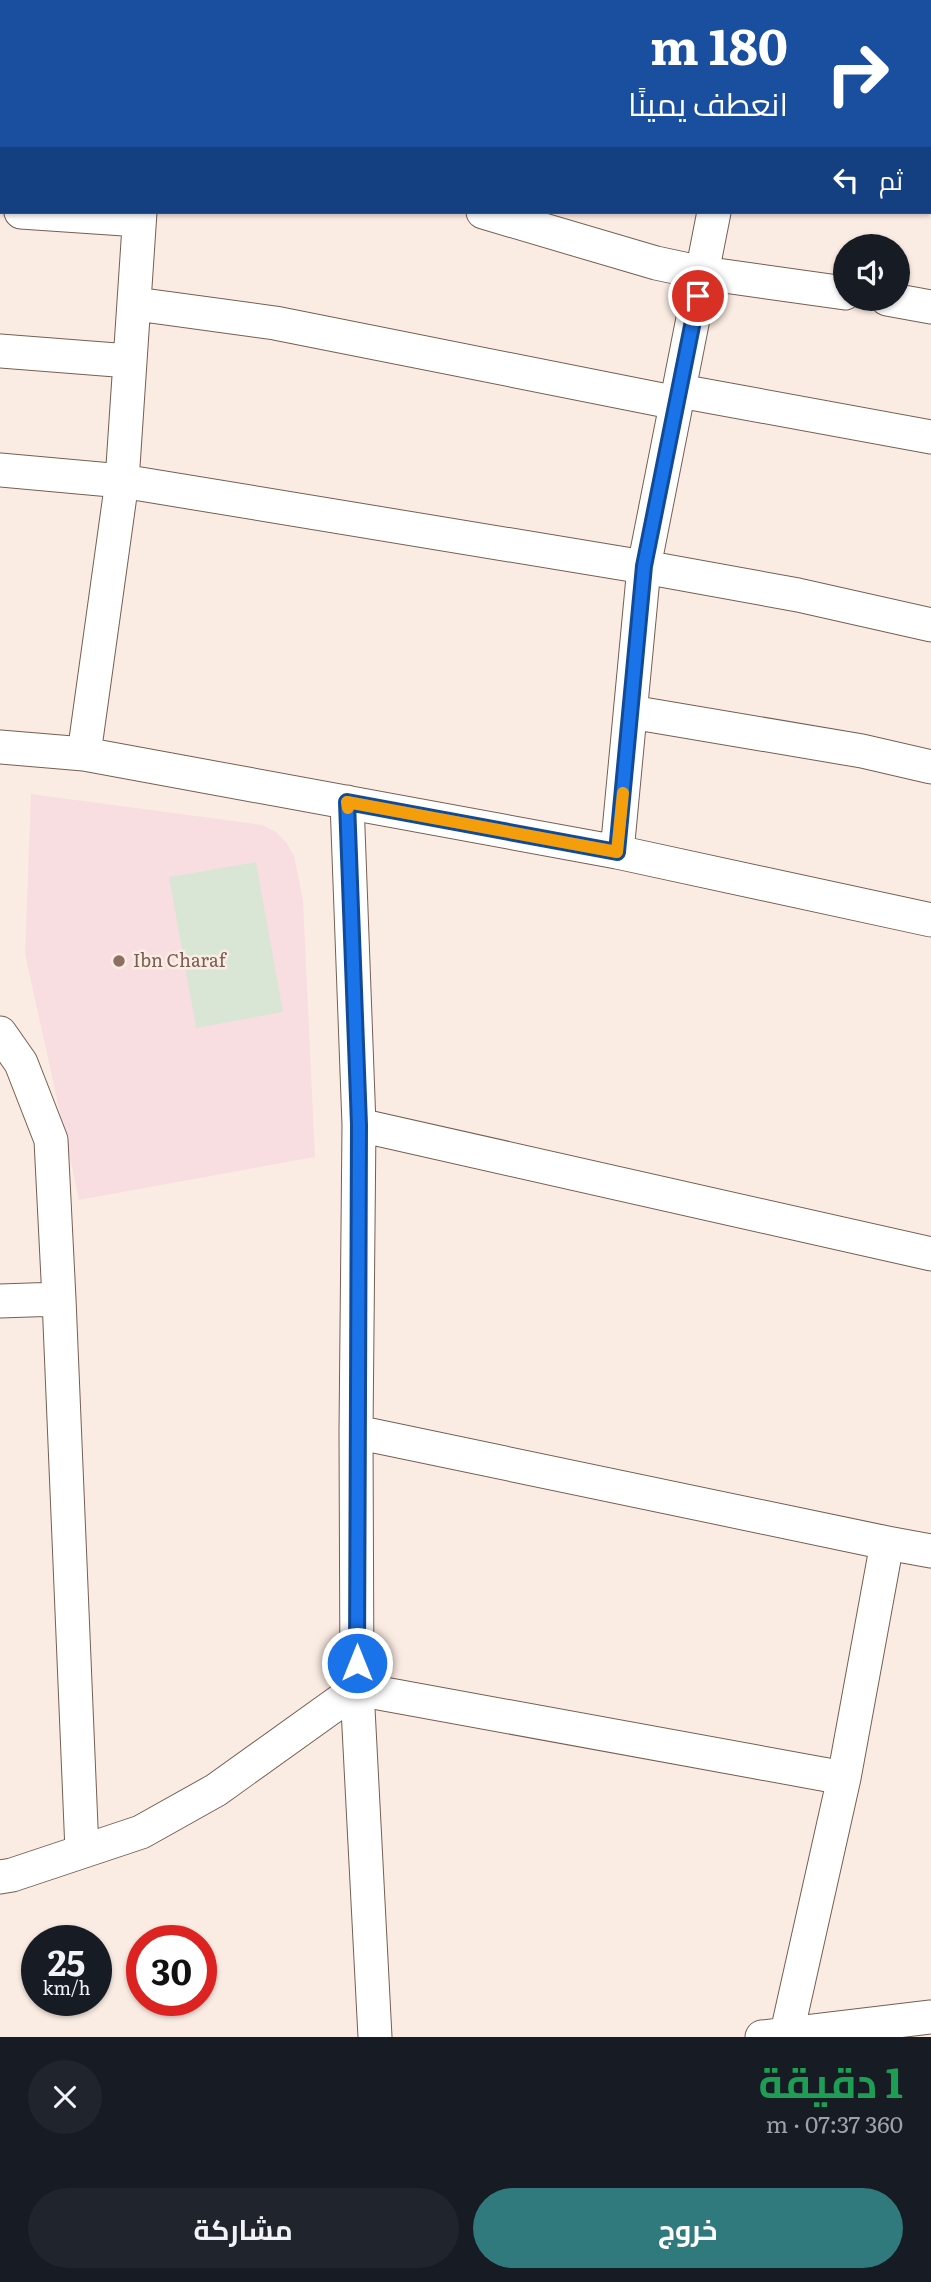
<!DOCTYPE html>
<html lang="ar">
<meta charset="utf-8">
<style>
:root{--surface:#171b24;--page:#20242c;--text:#f1f3f6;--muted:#9ea1a6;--accent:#30797d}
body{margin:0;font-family:Literata,Cairo,serif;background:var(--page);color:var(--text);direction:rtl;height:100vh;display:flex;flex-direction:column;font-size:26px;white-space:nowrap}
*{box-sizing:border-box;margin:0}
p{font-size:23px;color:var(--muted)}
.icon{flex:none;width:38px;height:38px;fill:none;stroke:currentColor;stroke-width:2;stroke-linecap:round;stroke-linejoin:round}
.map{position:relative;height:2037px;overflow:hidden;direction:ltr}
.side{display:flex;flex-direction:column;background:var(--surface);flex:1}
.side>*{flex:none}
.banner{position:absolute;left:0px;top:0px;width:931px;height:214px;box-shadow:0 2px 5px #0004;direction:rtl;background:#1a4fa0;color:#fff;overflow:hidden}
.buttons{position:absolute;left:833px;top:234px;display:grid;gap:14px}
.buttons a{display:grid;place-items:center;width:77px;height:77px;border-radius:50%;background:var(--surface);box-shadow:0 2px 5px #0004;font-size:35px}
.speed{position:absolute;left:21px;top:1925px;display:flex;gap:14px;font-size:35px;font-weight:700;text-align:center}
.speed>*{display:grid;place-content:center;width:91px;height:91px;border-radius:50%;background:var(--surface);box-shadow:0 2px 5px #0004;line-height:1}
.speed small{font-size:18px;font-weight:400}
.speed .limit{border:10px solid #d22;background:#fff;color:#111}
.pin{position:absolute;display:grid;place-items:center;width:60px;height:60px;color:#fff;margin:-30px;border:4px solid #fff;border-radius:50%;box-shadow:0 2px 7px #0007}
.me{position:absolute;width:77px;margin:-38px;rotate:0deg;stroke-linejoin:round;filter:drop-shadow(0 0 5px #0008)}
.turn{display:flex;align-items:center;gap:24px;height:147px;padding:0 28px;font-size:32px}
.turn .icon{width:91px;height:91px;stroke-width:2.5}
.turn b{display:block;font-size:49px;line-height:60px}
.then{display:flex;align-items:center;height:66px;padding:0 28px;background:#0003;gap:14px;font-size:26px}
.round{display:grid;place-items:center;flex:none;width:74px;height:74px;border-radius:37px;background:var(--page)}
.summary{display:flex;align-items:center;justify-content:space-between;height:119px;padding:0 28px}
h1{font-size:42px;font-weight:700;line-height:52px;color:#1e9e55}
.cta{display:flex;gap:14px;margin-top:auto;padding:14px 28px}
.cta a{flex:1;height:80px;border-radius:42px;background:var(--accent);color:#fff;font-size:28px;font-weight:700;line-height:80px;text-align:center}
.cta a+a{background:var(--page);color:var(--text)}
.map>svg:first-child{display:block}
.education{fill:#f9dee1}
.green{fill:#d9e6d5}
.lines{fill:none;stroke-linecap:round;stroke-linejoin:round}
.minor-casing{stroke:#755f52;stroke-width:35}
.minor{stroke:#fff;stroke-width:33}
.route-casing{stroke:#114b97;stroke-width:18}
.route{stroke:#1a73e8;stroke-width:12}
.slow{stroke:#f59e0b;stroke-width:12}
.education-dot{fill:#8d6e63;stroke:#fbece3;stroke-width:2.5}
.labels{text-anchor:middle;stroke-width:5;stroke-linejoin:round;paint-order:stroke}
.education-label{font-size:18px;fill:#785e54;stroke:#fbece3;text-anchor:start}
</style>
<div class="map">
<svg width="931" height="2037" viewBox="0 0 931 2037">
<rect width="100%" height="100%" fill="#fbece3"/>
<path class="education" d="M31,794L263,825L276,832L286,842L294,856L303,900L315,1157L79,1200L25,954Z"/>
<path class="green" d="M256,862L283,1012L196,1028L169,877Z"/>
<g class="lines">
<g class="minor-casing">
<path id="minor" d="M617,0L619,2
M215,2L217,0
M917,2L920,0
M0,37L2,38
M929,114L931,113
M21,212L139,220
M483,212L656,263L703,273L845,293
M887,299L931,307
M136,304L275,323L677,403
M0,351L129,361
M680,391L931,437
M0,470L122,481L644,567L798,595L931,625
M631,712L862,751L931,767
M0,747L84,754L617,852L931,920
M84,754L122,481L140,212
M617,852L644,567L714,212
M0,1033L21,1063L51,1140L59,1299L0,1301
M359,1125L931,1254
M59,1299L82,1851
M356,1432L357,1689L375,2037
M887,1543L931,1551
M0,1877L12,1875L141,1832L216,1790L357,1689L844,1778L887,1543L356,1432L359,1125L347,802
M762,2037L931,2017
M786,2037L844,1778"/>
</g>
<use href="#minor" class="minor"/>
</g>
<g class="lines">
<g class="route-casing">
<path id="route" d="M357,1663L359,1125L347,802L617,852L644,566L698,296"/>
</g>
<use href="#route" class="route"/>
<path class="slow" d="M348,808L347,802L617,852L623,793"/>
</g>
<circle class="education-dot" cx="119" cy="961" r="7"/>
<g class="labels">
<g class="education-label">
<text x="133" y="967">Ibn Charaf</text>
</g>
</g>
</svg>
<div class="buttons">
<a><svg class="icon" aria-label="sound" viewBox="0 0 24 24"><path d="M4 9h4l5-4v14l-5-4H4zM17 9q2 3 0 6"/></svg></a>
</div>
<div class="speed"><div>25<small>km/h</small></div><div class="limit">30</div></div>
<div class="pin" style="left:698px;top:296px;background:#d93025"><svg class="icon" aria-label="arrive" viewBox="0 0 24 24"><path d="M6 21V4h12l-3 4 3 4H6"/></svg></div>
<svg class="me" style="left:357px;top:1663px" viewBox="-20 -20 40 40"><circle r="17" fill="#1a73e8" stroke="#fff" stroke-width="3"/><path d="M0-11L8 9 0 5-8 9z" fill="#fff"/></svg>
<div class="banner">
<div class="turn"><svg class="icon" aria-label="right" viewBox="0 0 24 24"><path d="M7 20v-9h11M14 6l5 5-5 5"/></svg><div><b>180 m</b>انعطف يمينًا</div></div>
<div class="then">ثم<svg class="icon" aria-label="left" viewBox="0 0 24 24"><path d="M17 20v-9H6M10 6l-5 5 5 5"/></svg></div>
</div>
</div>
<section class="side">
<div class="summary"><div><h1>1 دقيقة</h1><p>360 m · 07:37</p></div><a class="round"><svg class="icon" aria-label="close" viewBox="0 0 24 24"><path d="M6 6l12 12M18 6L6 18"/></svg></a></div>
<div class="cta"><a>خروج</a><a>مشاركة</a></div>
</section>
